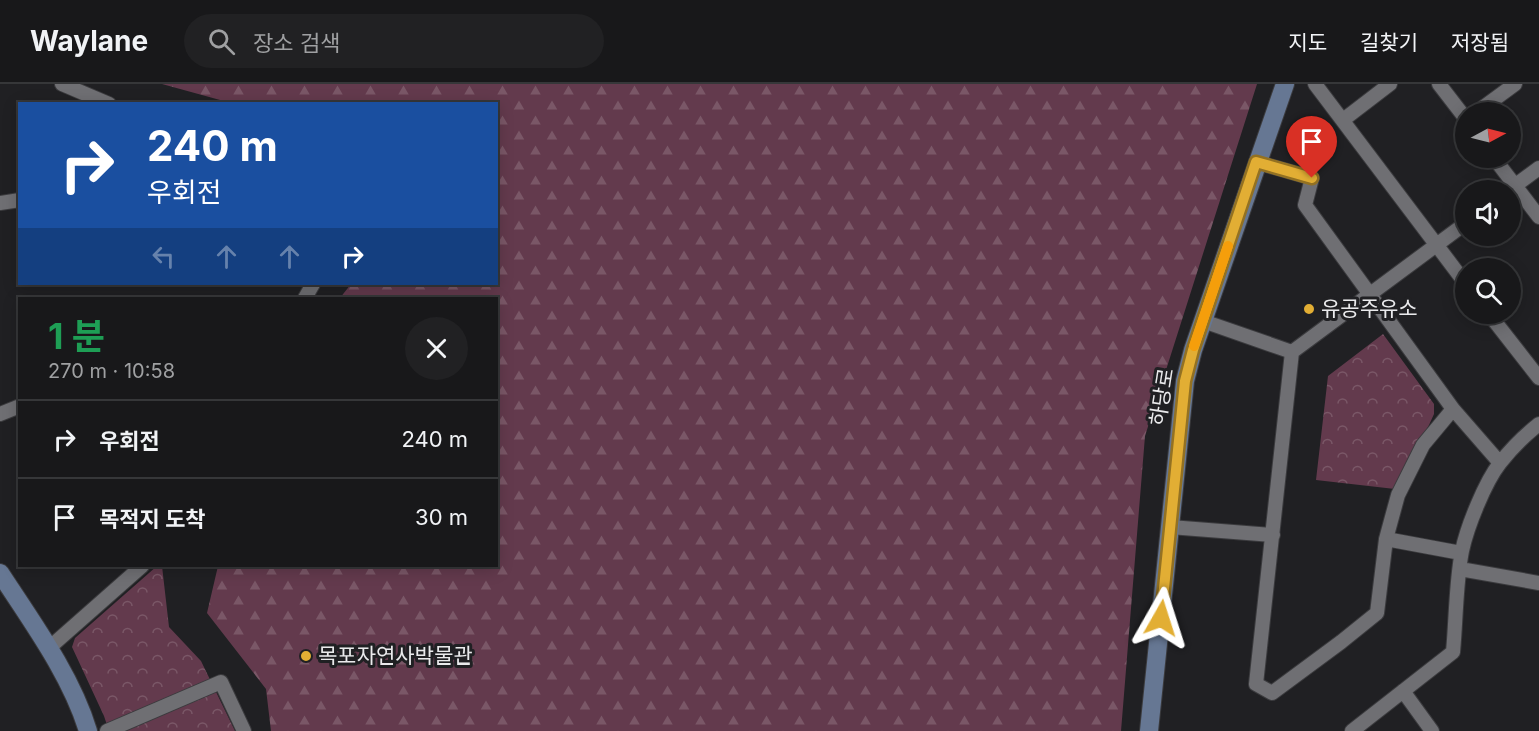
<!DOCTYPE html>
<html lang="ko">
<meta charset="utf-8">
<style>
:root{--surface:#18181a;--page:#212123;--text:#f1f3f6;--muted:#9fa0a2;--line:#363739}
body{margin:0;font-family:Inter,"Noto Sans KR",sans-serif;background:var(--page);color:var(--text);height:100vh;display:flex;flex-direction:column;font-size:22px;white-space:nowrap}
*{box-sizing:border-box;margin:0}
p{font-size:20px;color:var(--muted)}
.icon{flex:none;width:33px;height:33px;fill:none;stroke:currentColor;stroke-width:2;stroke-linecap:round;stroke-linejoin:round}
.map{position:relative;flex:1;overflow:hidden}
.sheet{position:absolute;left:18px;top:213px;width:480px;height:270px;display:flex;flex-direction:column;background:var(--surface);border-radius:0px;box-shadow:0 3px 15px #0003,0 0 0 2px var(--line)}
.sheet>*{flex:none}
.guide{position:absolute;left:18px;top:18px;width:480px;height:183px;border-radius:0px;box-shadow:0 3px 15px #0003,0 0 0 2px var(--line);background:#1a4fa0;color:#fff;overflow:hidden}
.needle{width:39px;rotate:83deg}
.fabs{position:absolute;left:1455px;top:18px;display:grid;gap:12px}
.fabs a{display:grid;place-items:center;width:66px;height:66px;border-radius:50%;background:var(--surface);box-shadow:0 3px 15px #0003,0 0 0 2px var(--line);font-size:30px}
.pin{position:absolute;display:grid;place-items:center;width:51px;height:51px;color:#fff;margin:-62px -26px;border-radius:50% 50% 50% 0;rotate:-45deg;box-shadow:0 0 6px #0007}
.pin .icon{rotate:45deg}
.me{position:absolute;width:66px;margin:-33px;rotate:6deg;stroke-linejoin:round;filter:drop-shadow(0 0 4px #0008)}
.turn{display:flex;align-items:center;gap:21px;height:126px;padding:0 30px;font-size:27px}
.turn .icon{width:78px;height:78px;stroke-width:2.5}
.turn b{display:block;font-size:42px;line-height:51px}
.lanes{display:flex;align-items:center;height:57px;padding:0 30px;background:#0003;justify-content:center;gap:30px;direction:ltr}
.lanes .off{opacity:.35}
.round{display:grid;place-items:center;flex:none;width:63px;height:63px;border-radius:32px;background:var(--page)}
.head{display:flex;align-items:center;justify-content:space-between;height:102px;padding:0 30px}
h1{font-size:36px;font-weight:700;line-height:45px;color:#1e9e55}
ul{padding:0;list-style:none}
li{display:flex;align-items:center;gap:18px;height:78px;padding:0 30px;border-top:2px solid var(--line)}
li div{flex:1}
li b{display:block;font-size:22px}
li em{font-style:normal}
header{display:flex;align-items:center;gap:36px;box-sizing:border-box;height:84px;padding:0 30px;background:var(--surface);border-bottom:2px solid var(--line)}
header strong{font-size:28px}
nav{display:flex;gap:33px;margin-inline-start:auto;font-size:21px}
.search{width:420px;height:54px;background:var(--page);display:flex;align-items:center;gap:15px;box-sizing:border-box;padding:0 21px;border-radius:33px;color:var(--muted);font-size:22px}
.map>svg:first-child{display:block}
.forest{fill:url(#forest-firs)}
.park{fill:url(#park-crowns)}
.lines{fill:none;stroke-linecap:round;stroke-linejoin:round}
.street-casing{stroke:#3b3b3e;stroke-width:16}
.secondary-casing{stroke:#3b3b3e;stroke-width:20}
.street{stroke:#6f6f73;stroke-width:14}
.secondary{stroke:#667793;stroke-width:18}
.route-casing{stroke:#937122;stroke-width:15}
.route{stroke:#e2ae34;stroke-width:10}
.slow{stroke:#f59e0b;stroke-width:10}
.poi-dot{fill:#e2ae34;stroke:#202023;stroke-width:2}
.labels{text-anchor:middle;stroke-width:6;stroke-linejoin:round;paint-order:stroke}
.poi-label{font-size:21px;fill:#eaeaec;stroke:#202023;text-anchor:start}
.street-label{font-size:21px;fill:#eaeaec;stroke:#202023}
</style>
<header>
<strong>Waylane</strong>
<div class="search"><svg class="icon" aria-label="search" viewBox="0 0 24 24"><circle cx="10" cy="10" r="6"/><path d="M15 15l6 6"/></svg>장소 검색</div>
<nav><a>지도</a><a>길찾기</a><a>저장됨</a></nav>
</header>
<div class="map">
<svg width="1539" height="647" viewBox="0 0 1539 647">
<defs>
<pattern id="forest-firs" width="22" height="20" patternUnits="userSpaceOnUse" patternTransform="scale(1.5)"><rect width="22" height="20" fill="#633a4d"/><path d="M5 1l3.5 6h-7zM16 11l3.5 6h-7z" fill="#7a5767"/></pattern>
<pattern id="park-crowns" width="20" height="18" patternUnits="userSpaceOnUse" patternTransform="scale(1.5)"><rect width="20" height="18" fill="#633a4d"/><path d="M2 6a3 3 0 1 1 6 0M12 15a3 3 0 1 1 6 0" fill="none" stroke="#7a5767"/></pattern>
</defs>
<rect width="100%" height="100%" fill="#202023"/>
<path class="forest" d="M162,0H1257L1145,352L1121,647H271L266,605L207,529L218,482H496V214H340L351,200H496V20L231,19Z"/>
<path class="park" d="M1383,250L1434,320V330L1429,341L1395,405L1316,396L1328,292Z
M157,482H162L169,543L201,577L235,647H109L104,632L72,563L75,554Z"/>
<g class="lines">
<g class="street-casing">
<path id="street" d="M62,0L109,20
M1315,0L1466,200
M1439,0L1466,35
M1477,28L1515,0
M1343,36L1390,0
M1494,74L1539,133
M1256,78L1312,94L1305,121L1453,325L1423,361L1398,411L1386,455L1377,529L1341,558L1272,609L1256,600L1292,268L1466,139
M1509,106L1539,84
M0,119L20,116
M305,214L313,200
M1489,230L1539,294
M1203,237L1292,268
M1453,325L1500,379
M0,330L20,322
M1170,443L1273,451
M1386,455L1461,469
M1460,485L1539,499
M49,564L142,482
M1403,607L1432,647
M107,647L221,598L244,647
M1352,647L1453,568C1456,537 1456,497 1462,467C1467,443 1485,398 1500,379C1511,365 1525,351 1539,340"/>
</g>
<g class="secondary-casing">
<path id="secondary" d="M0,489C32,538 71,591 88,647
M1149,647L1185,297L1193,266L1285,0"/>
</g>
<use href="#street" class="street"/>
<use href="#secondary" class="secondary"/>
</g>
<g class="lines">
<g class="route-casing">
<path id="route" d="M1161,534L1185,297L1193,266L1256,78L1312,94"/>
</g>
<use href="#route" class="route"/>
<path class="slow" d="M1194,262L1228,162"/>
</g>
<g class="poi-dot">
<circle cx="1309" cy="225" r="6"/>
<circle cx="306" cy="572" r="6"/>
</g>
<g class="labels">
<g class="poi-label">
<text x="1321" y="232">유공주유소</text>
<text x="318" y="579">목포자연사박물관</text>
</g>
<g class="street-label">
<text transform="translate(1162 313) rotate(-81)" y="7">하당로</text>
</g>
</g>
</svg>
<div class="fabs">
<a><svg class="needle" viewBox="-14 -14 28 28"><path d="M0-13l5 13h-10z" fill="#e53935"/><path d="M0 13l5-13h-10z" fill="#9fa0a2"/></svg></a>
<a><svg class="icon" aria-label="sound" viewBox="0 0 24 24"><path d="M4 9h4l5-4v14l-5-4H4zM17 9q2 3 0 6"/></svg></a>
<a><svg class="icon" aria-label="search" viewBox="0 0 24 24"><circle cx="10" cy="10" r="6"/><path d="M15 15l6 6"/></svg></a>
</div>
<div class="pin" style="left:1312px;top:94px;background:#d93025"><svg class="icon" aria-label="arrive" viewBox="0 0 24 24"><path d="M6 21V4h12l-3 4 3 4H6"/></svg></div>
<svg class="me" style="left:1161px;top:534px" viewBox="-20 -20 40 40"><path d="M0-17L14 15 0 8-14 15z" fill="#e2ae34" stroke="#fff" stroke-width="4"/></svg>
<div class="guide">
<div class="turn"><svg class="icon" aria-label="right" viewBox="0 0 24 24"><path d="M7 20v-9h11M14 6l5 5-5 5"/></svg><div><b>240 m</b>우회전</div></div>
<div class="lanes"><svg class="icon off" aria-label="left" viewBox="0 0 24 24"><path d="M17 20v-9H6M10 6l-5 5 5 5"/></svg><svg class="icon off" aria-label="ahead" viewBox="0 0 24 24"><path d="M12 20V5M6 11l6-6 6 6"/></svg><svg class="icon off" aria-label="ahead" viewBox="0 0 24 24"><path d="M12 20V5M6 11l6-6 6 6"/></svg><svg class="icon" aria-label="right" viewBox="0 0 24 24"><path d="M7 20v-9h11M14 6l5 5-5 5"/></svg></div>
</div>
<section class="sheet">
<div class="head"><div><h1>1 분</h1><p>270 m · 10:58</p></div><a class="round"><svg class="icon" aria-label="close" viewBox="0 0 24 24"><path d="M6 6l12 12M18 6L6 18"/></svg></a></div>
<ul>
<li><svg class="icon" aria-label="right" viewBox="0 0 24 24"><path d="M7 20v-9h11M14 6l5 5-5 5"/></svg><div><b>우회전</b></div><em>240 m</em></li>
<li><svg class="icon" aria-label="arrive" viewBox="0 0 24 24"><path d="M6 21V4h12l-3 4 3 4H6"/></svg><div><b>목적지 도착</b></div><em>30 m</em></li>
</ul>
</section>
</div>
